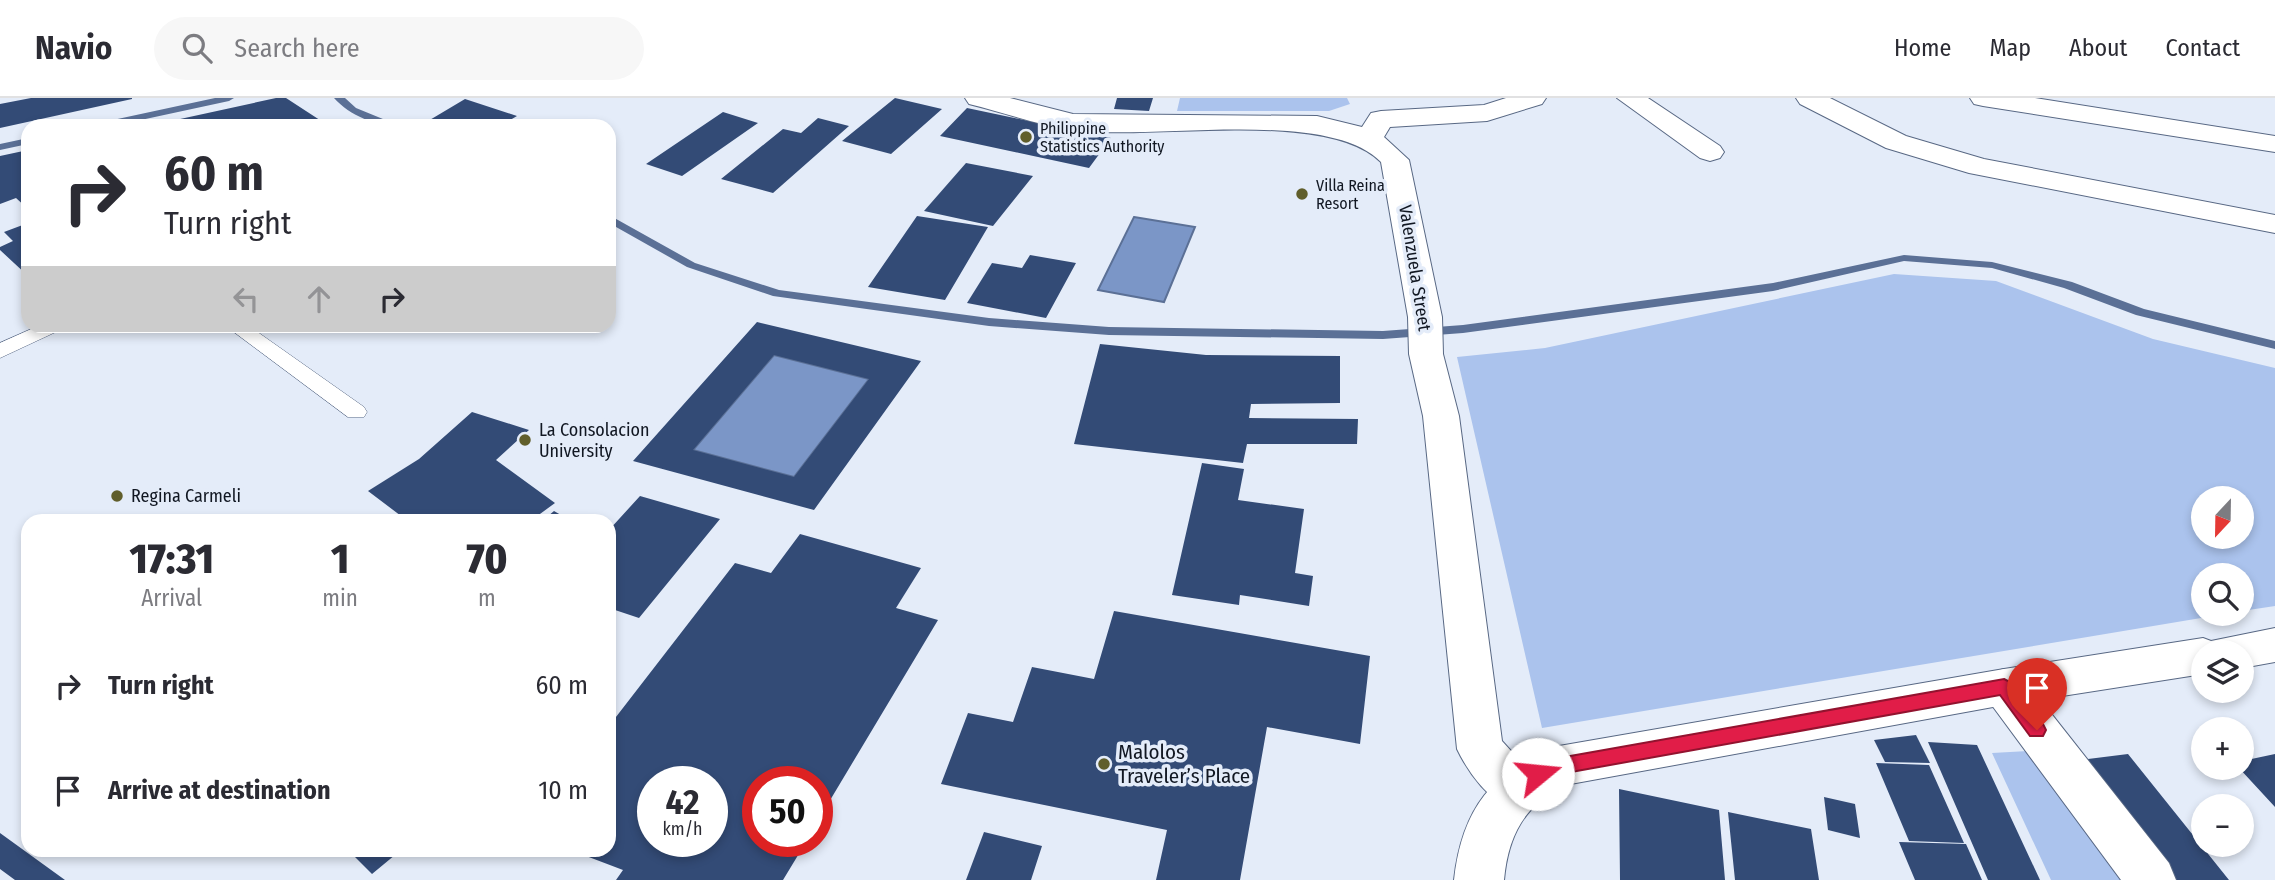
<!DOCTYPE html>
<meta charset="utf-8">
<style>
:root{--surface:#fff;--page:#f7f7f7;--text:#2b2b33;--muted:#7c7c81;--line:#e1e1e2}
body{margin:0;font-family:"Fira Sans Condensed",sans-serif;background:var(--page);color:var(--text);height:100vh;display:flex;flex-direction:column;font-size:26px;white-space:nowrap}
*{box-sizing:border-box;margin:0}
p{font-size:23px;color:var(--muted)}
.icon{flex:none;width:38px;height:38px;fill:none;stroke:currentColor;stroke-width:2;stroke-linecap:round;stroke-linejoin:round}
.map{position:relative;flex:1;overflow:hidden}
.details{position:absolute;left:21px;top:416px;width:595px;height:343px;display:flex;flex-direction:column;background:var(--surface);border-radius:21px;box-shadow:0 4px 10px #0003}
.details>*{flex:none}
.top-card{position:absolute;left:21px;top:21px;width:595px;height:214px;border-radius:21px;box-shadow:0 4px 10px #0003;background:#fff;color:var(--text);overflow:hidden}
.needle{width:46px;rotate:202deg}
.buttons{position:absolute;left:2191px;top:388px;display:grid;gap:14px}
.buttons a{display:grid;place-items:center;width:63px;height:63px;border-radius:50%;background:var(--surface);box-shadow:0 4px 10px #0003;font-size:35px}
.speed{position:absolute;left:637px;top:668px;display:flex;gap:14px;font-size:35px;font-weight:700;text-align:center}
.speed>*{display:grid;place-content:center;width:91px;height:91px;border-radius:50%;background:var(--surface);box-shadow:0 4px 10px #0003;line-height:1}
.speed small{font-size:18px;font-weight:400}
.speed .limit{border:10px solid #d22;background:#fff;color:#111}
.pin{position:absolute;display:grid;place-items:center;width:60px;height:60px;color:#fff;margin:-72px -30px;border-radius:50% 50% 50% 0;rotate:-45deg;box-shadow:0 0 7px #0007}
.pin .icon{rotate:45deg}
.me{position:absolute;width:77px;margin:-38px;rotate:73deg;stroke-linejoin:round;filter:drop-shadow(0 0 5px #0008)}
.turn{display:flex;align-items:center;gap:24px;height:147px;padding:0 28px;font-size:32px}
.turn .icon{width:91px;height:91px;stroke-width:2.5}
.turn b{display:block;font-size:49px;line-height:60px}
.lanes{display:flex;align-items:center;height:66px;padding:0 28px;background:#0003;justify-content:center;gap:35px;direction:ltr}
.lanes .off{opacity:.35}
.eta{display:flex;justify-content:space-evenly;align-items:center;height:119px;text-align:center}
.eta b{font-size:42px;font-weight:800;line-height:49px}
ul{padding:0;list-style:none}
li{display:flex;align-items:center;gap:21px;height:105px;padding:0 28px}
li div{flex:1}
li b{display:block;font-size:26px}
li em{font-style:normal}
header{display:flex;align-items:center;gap:42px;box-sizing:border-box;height:98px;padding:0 35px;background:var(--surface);border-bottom:2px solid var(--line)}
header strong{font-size:33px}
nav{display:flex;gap:38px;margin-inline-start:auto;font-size:24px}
.search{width:490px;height:63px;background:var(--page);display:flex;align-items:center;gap:18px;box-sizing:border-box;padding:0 24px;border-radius:38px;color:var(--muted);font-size:26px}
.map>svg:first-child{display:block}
.green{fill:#abc3ed;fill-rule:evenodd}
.water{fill:#7b96c7;stroke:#5b7096;stroke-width:2}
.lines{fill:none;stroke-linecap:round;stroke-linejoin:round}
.stream{fill:#5b7096;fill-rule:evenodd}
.building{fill:#334b76;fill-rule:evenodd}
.service-casing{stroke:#586884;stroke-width:1}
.minor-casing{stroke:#586884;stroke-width:2}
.secondary-casing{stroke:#586884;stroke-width:2}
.service{fill:#fff;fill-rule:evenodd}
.minor{fill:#fff;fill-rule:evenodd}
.secondary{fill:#fff;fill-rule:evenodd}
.route{fill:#e11d48;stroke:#92132f;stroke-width:2}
.poi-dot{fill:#605e2b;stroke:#e4ecf9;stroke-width:2.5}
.labels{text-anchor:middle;stroke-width:7;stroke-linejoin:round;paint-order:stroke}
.far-poi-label{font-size:16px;fill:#111722;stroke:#e4ecf9;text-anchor:start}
.street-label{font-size:18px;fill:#111722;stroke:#e4ecf9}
.poi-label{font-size:18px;fill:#111722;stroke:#e4ecf9;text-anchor:start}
.near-poi-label{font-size:21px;fill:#111722;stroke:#e4ecf9;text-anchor:start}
</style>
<header>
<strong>Navio</strong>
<div class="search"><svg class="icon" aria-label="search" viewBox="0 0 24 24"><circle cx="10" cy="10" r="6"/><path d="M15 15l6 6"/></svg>Search here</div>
<nav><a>Home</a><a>Map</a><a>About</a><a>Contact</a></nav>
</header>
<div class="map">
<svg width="2275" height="782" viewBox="0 0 2275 782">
<rect width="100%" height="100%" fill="#e4ecf9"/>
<path class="green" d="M1180,0H1347L1350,6L1329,13H1177Z
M1894,176L1996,183L2153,241L2275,270V508L2242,513V478H2203V516H2225L1542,630L1457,259L1545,250ZM2203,401H2242V439H2203Z
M2028,653L2127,782H2051L1992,655Z"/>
<path class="water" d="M1134,119L1195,129L1164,204L1098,192Z
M774,257L869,281L794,379L693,352Z"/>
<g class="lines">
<path class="stream" d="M215,0H234L229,3L113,28H94L99,25Z
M334,0H345L356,10L400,28C376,28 350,18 334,0Z
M28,40V46L0,52V46Z
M609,117L695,165L779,192L989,220L1109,229L1383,233L1463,227L1773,185L1904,157L1992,164L2072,184L2144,211L2275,243V251L2136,217L2064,190L1992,170L1904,163L1773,193L1463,235L1383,241L1109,237L989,228L773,198L687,169L609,125Z"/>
</g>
<path class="building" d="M31,0H132V1L0,30V6Z
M276,0H286L329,28H148Z
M895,0L942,11L891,56L842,43Z
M1117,0H1153L1149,13L1114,11Z
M465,1L517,18L500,28L423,26Z
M967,10L1111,40L1089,70L940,38Z
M723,14L758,25L682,78L646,66Z
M818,20L849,28L773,95L721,81L783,31L801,35Z
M28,52V111L16,100L0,106V58Z
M966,65L1033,78L993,128L924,113Z
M917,118L988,129L945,202L868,189Z
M28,125V178L0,152V149L13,143L4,134Z
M1030,157L1076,165L1046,220L967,205L992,165L1022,170Z
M757,224L921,263L814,412L633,363ZM774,257L869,281L794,379L693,352Z
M1100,246L1206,257L1340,258V305L1251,306L1249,320L1358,321L1357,346H1247L1243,365L1074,346Z
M472,314L529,332L496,362L555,405L529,424H409L368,393L419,361Z
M1202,365L1244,371L1238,402L1304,411L1295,475L1313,478L1309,508L1240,497L1239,507L1172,497Z
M640,398L720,421L639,520L609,510V432Z
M554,413L573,424H541Z
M800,436L921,470L896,510L938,522L817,724V684H758V744H806L783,782H616L623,772L573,753L609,752V628L735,465L771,475ZM653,684H712V744H653Z
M1114,513L1370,558L1360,646L1267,629L1240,782H1156L1167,732L941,686L968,615L1013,624L1032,569L1094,581Z
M1916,637L1930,665L1885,664L1874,642Z
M1928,644L1977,647L2040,782H1988Z
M2128,656L2229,782H2172L2080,662Z
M2275,656V709L2239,670H2242V663Z
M1876,665L1929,667L1964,745L1909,743Z
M1619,691L1719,712L1725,782H1620Z
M1824,699L1855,706L1860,740L1828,732Z
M1728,714L1811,731L1819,782H1735Z
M984,734L1042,748L1031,782H966Z
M0,735L65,782H15L0,771Z
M1899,744L1966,746L1982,782H1915Z
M348,752H401L372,776Z"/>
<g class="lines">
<g class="service-casing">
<path id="service" d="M38,228H63L60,232L0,260V245Z
M226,228H249L364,309L367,314L364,319H348Z"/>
</g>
<g class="minor-casing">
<path id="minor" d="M965,0H1010L1073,16L1317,18L1362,29L1371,15L1381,13L1484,7L1506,0H1546L1542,6L1487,23L1390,29L1384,39L1409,62L1442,219L1443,256L1459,318L1502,643L1533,677L1540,692L1533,707L1516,713C1490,704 1469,676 1457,651L1423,318L1409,256L1408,219L1381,64C1327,9 1150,43 1072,32C1038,27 1002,14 969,6Z
M1617,0H1648L1720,48L1724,54L1720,60L1710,63L1700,60Z
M1796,0H1830L1906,38L1984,61L2275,117V135L1969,75L1886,50L1800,6Z
M1970,0H2035L2275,38V54L1983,8L1974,6Z
M2004,571L2020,576L2169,765L2176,782H2121L1988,602L1982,589L1988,576Z"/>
</g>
<g class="secondary-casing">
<path id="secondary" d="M2275,530V564L2242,570V555H2203V576L2004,607L1565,687C1524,707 1508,738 1504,782H1454C1462,711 1492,672 1559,648L2004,571L2203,540L2211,543Z"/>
</g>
<use href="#service" class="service"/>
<use href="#minor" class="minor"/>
<use href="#secondary" class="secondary"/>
</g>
<path class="route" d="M2004,581L2010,584L2043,626L2046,632L2043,638H2030L2000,597L1560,676L1538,685L1532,682L1529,676L1532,670L1559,660Z"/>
<g class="poi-dot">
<circle cx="1026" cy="39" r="7"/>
<circle cx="1302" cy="96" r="7"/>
<circle cx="525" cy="342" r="7"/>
<circle cx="117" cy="398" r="7"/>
<circle cx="1104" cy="666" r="7"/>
</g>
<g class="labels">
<g class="far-poi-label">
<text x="1040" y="36">Philippine<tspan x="1040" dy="18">Statistics Authority</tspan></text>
<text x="1316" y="93">Villa Reina<tspan x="1316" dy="18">Resort</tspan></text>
</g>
<g class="street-label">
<text transform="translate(1415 170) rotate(81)" y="6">Valenzuela Street</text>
</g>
<g class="poi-label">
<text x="539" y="338">La Consolacion<tspan x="539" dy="21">University</tspan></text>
<text x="131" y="404">Regina Carmeli</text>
</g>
<g class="near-poi-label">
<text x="1118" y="661">Malolos<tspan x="1118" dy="24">Traveler’s Place</tspan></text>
</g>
</g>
</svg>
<div class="buttons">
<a><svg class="needle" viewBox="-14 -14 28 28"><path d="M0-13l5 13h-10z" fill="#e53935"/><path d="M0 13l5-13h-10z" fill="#7c7c81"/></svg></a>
<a><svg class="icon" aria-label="search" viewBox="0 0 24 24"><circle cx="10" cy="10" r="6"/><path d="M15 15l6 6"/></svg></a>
<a><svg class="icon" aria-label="layers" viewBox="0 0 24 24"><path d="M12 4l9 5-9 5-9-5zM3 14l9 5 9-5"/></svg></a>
<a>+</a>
<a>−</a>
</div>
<div class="speed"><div>42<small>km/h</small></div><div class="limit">50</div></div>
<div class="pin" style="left:2037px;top:632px;background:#d93025"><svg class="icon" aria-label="arrive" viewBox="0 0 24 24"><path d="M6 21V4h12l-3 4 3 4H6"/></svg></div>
<svg class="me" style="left:1538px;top:676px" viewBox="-20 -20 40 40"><circle r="19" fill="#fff"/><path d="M0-13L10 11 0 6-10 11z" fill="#e11d48"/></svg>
<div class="top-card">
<div class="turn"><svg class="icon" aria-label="right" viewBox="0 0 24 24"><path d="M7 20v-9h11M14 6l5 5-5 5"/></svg><div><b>60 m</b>Turn right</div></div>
<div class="lanes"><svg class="icon off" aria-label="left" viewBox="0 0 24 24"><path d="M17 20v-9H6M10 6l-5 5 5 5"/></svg><svg class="icon off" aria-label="ahead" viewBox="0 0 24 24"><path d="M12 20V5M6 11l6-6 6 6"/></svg><svg class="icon" aria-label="right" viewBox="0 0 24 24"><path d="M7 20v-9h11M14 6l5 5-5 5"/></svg></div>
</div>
<section class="details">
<div class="eta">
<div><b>17:31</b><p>Arrival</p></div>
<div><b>1</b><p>min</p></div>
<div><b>70</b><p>m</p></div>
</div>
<ul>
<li><svg class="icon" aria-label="right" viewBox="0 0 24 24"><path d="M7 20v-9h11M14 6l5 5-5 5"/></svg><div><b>Turn right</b></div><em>60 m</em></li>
<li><svg class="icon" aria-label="arrive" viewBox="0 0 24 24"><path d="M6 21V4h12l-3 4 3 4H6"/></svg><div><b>Arrive at destination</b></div><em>10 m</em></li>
</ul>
</section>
</div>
